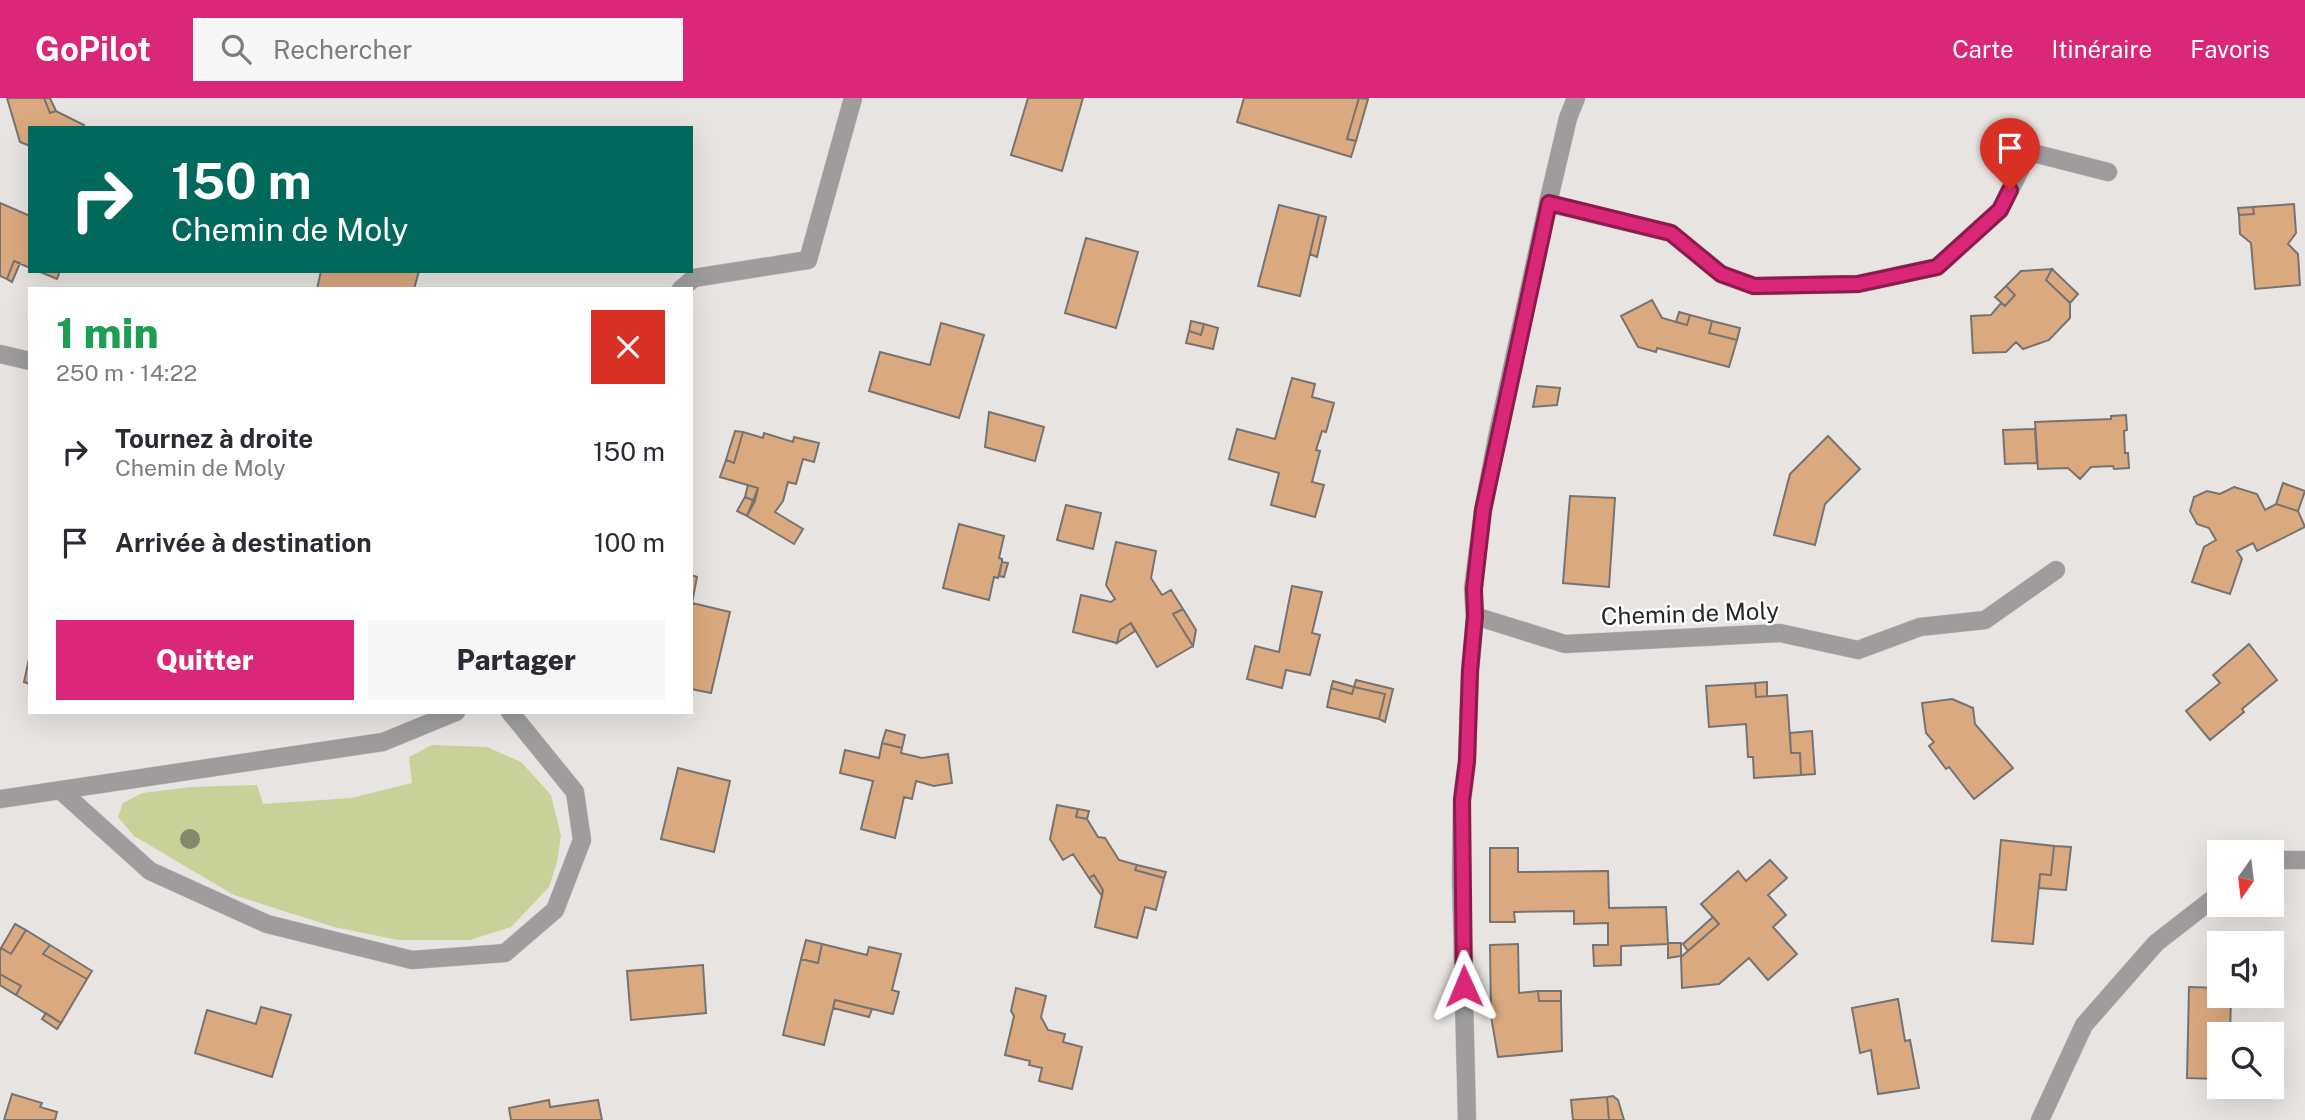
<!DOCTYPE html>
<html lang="fr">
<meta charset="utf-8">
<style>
:root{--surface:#fff;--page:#f7f7f7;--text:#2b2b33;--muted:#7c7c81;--accent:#db2777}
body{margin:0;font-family:"Public Sans",sans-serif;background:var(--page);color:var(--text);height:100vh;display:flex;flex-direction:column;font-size:26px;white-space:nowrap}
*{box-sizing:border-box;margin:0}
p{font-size:23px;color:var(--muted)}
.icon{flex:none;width:38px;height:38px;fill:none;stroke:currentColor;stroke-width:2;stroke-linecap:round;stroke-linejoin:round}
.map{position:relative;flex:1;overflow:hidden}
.sheet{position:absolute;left:28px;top:189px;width:665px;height:427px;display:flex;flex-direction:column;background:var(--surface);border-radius:0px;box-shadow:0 7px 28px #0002}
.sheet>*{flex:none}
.guide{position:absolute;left:28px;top:28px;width:665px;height:147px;border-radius:0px;box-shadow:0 7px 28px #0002;background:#00695c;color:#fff;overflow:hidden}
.needle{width:46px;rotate:194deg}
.fabs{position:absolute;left:2207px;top:742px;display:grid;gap:14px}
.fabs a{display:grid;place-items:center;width:77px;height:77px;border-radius:0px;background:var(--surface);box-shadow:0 7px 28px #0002;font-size:35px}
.pin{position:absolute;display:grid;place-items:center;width:60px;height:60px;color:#fff;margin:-72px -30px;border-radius:50% 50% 50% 0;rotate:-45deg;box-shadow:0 0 7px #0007}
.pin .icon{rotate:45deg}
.me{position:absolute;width:77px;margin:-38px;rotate:359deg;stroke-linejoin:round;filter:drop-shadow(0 0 5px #0008)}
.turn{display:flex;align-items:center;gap:24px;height:147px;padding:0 28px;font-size:32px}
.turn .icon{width:91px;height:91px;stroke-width:2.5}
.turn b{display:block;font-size:49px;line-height:60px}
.round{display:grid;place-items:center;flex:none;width:74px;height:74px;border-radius:0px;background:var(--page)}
.head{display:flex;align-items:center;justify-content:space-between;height:119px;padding:0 28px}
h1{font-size:42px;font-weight:800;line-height:52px;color:#1e9e55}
.action{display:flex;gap:14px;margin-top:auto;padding:14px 28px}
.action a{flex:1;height:80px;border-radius:0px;background:var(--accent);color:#fff;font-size:28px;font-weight:800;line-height:80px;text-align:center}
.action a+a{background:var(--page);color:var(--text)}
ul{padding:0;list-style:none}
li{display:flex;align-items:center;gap:21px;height:91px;padding:0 28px}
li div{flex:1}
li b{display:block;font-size:26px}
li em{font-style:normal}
header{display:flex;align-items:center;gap:42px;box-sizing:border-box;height:98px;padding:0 35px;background:var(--accent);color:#fff}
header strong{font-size:33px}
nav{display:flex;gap:38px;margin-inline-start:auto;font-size:24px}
.search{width:490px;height:63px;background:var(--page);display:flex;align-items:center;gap:18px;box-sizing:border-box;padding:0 24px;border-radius:0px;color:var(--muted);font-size:26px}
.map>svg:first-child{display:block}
.green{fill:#c8d198}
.building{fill:#dba97f;stroke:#767370;stroke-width:2}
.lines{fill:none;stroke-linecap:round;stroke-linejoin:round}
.street-casing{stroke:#c5c2bf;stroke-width:19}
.street{stroke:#9e9c9d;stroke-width:18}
.tree{fill:#86886c}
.route-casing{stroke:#8e194d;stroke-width:18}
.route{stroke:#db2777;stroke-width:12}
.labels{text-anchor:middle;stroke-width:5;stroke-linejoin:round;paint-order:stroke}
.street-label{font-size:24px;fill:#282726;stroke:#fff}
</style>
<header>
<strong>GoPilot</strong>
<div class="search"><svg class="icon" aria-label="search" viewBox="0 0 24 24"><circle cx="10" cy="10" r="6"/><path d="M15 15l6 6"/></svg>Rechercher</div>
<nav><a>Carte</a><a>Itinéraire</a><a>Favoris</a></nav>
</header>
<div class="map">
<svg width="2305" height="1022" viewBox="0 0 2305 1022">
<rect width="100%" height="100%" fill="#e7e4e1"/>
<path class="green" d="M432,647L487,649L521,664L551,697L561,738L557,764L549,789L511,829L470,842H398L334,829L234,797L134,738L118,719L123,705L142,695L191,689L257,687L263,706L351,700L412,685L409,659Z"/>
<path class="building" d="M7,0H44L50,15L56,13L84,27L83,30H30V48L20,44Z
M44,0H50L56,13L50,15Z
M1028,0H1083L1062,73L1011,57Z
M1244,0H1359L1347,41L1356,43L1351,59L1237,24Z
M1359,0L1368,1L1356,43L1347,41Z
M0,105L30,118V170L14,163L7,181L0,178Z
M2294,106L2296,135L2288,146L2298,156L2300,187L2255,191L2251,145L2240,136L2239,117L2254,116L2253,109Z
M1279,107L1319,117L1300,198L1258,188Z
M2253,109L2254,116L2239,117L2238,110Z
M1319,117L1326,119L1317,159L1310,156Z
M1086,140L1138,154L1116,230L1065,215Z
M14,163L20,165L12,184L7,181Z
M2052,171L2046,182L2070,205V220L2049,242L2023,251L2016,244L2006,254L1973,255L1971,218L1991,217L2001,205L2005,208L2015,197L2006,188L2021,173Z
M2052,171L2078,196L2070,205L2046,182Z
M38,173H60L57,181Z
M321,173H419L414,191H317Z
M2006,188L2015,197L2005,208L1995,199Z
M1652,202L1662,220L1687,227L1690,217L1712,223L1709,235L1737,242L1729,269L1657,250L1656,254L1638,249L1621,218Z
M1679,214L1690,217L1687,227L1676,224Z
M1191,223L1204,226L1201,237L1189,233Z
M1712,223L1740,230L1737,242L1709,235Z
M941,225L984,237L959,320L869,293L880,254L930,267Z
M1204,226L1218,230L1213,251L1186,245L1189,233L1201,237Z
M1292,280L1315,286L1312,299L1334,305L1326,334L1322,333L1316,352L1320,353L1312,384L1324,387L1315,419L1271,407L1279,375L1229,361L1237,331L1275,341Z
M1537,288L1560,290L1557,307L1533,309Z
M989,314L1044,329L1035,363L985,349Z
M2126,317L2127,332L2124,333L2125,355H2128L2129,370L2114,371L2113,368L2091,369L2080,381L2068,370L2038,371L2035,324L2111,321V318Z
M2035,331L2037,365L2005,366L2003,332Z
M735,333L743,334L734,365L726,362Z
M743,334L763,340L764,335L793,344L794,339L819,345L814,364L803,361L796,386L788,384L783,403L775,414L803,431L794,446L747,418L758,390L720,379L726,362L734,365Z
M1828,338L1860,371L1825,406L1815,447L1774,437L1790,376Z
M2283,385L2305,393L2298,413L2276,406Z
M748,387L758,390L755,403L745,399Z
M2234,389L2257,396L2265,412L2276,406L2298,413L2305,429L2257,453L2253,445L2237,453L2242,461L2230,496L2192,484L2204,449L2216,442L2209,430L2197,426L2190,413L2194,399L2207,393L2220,396Z
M1570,398L1615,400L1609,489L1563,485Z
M745,399L755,403L747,418L737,413Z
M1066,407L1101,415L1093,451L1057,442Z
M959,426L1004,438L999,460L1002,461V464L998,480L994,479L989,502L943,490Z
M1116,444L1156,453L1151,480L1162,497L1171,492L1183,511L1173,516L1193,548L1157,569L1131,525L1120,532L1117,545L1073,534L1081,497L1111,504L1115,501L1106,487Z
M1002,464L1008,465L1004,479L999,478Z
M691,477L697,479L692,505L730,514L711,595L691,591Z
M1292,488L1322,494L1312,535L1320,537L1310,577L1286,572L1282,590L1247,581L1255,548L1279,554Z
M1183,511L1196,532L1193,548L1173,516Z
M1131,525L1135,533L1117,545L1120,532Z
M2249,546L2277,582L2242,611L2244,614L2210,642L2186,613L2220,585L2213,577Z
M30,556V586L24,584Z
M1356,582L1393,591L1385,624L1379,621L1385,596L1354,589Z
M1333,583L1354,589L1352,596L1331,590Z
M1767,584V599H1756L1755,585Z
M1755,585L1756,599L1787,597L1791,655H1800L1801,677L1754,680L1753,659H1748L1746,626L1709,629L1706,588Z
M1354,589L1385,596L1379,621L1327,609L1331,590L1352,596Z
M1952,601L1973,610L1975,626L2013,670L1974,701L1949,669L1946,671L1929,648L1934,644L1926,635L1922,605Z
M886,632L905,637L902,650L882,645Z
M1812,633L1815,676L1801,677L1800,655H1791L1790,635Z
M882,645L902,650L901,655L922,660L948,656L952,685L934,688L916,683L912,701L904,699L895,740L861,731L873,683L840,675L845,652L879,660Z
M678,670L730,683L714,754L661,741Z
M1057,707L1078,711L1076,719L1087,721L1098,739L1105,740L1119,762L1137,767L1135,772L1164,780L1156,812L1145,809L1137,840L1095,829L1103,792L1094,777L1089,780L1073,756L1063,762L1050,741Z
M1078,711L1089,713L1087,721L1076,719Z
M2001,742L2054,748L2051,777L2040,776L2033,846L1992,843Z
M2054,748L2071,749L2066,792L2039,790L2040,776L2051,777Z
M1490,750H1518V774L1608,773L1609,810L1666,809L1668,846L1621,848V867L1594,868L1593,847H1608V825L1574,826V813L1514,814L1515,824H1490Z
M1770,762L1787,780L1768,797L1786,817L1773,829L1797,856L1768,882L1749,860L1719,886L1682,890L1681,859L1719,826L1701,806L1738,773L1746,783Z
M1137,767L1166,774L1164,780L1135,772Z
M1094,777L1103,792L1102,798L1089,780Z
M1713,819L1719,826L1688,853L1683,846Z
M15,826L26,832L11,856L1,850Z
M26,832L50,847L43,856L87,881L61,925L16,897L21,888L0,876V852L1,850L11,856Z
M806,842L822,846L818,865L801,861Z
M1668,845H1681V858L1668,860Z
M822,846L867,857L869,849L901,856L892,892L899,894L893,916L835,902L824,947L783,937L801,861L818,865Z
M1518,846L1519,895L1538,893L1539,903H1561L1562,953L1498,959L1491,918L1490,847Z
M50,847L92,873L87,881L43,856Z
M703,867L706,915L631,922L627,873Z
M0,876L21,888L16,897L0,887Z
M2189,889L2219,890V898H2231L2230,936H2219V981L2187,980Z
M1016,890L1046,898L1041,919L1048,932L1065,936L1063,944L1082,949L1072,991L1039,983L1042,970L1029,967L1030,963L1005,957L1014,918L1011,913Z
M1538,893H1561V903H1539Z
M1898,901L1905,943L1910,942L1919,990L1878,996L1871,952L1860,955L1852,910Z
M835,902L872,911L869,919L833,910Z
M261,909L291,917L272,979L195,955L207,912L256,926Z
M46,915L61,925L57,931L42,921Z
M12,996L42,1005L40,1009L57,1014L55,1022H4Z
M1613,998L1618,1002L1624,1022H1609L1607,999Z
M1607,999L1609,1022H1573L1571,1002Z
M549,1002L550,1009L598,1002L602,1022H511L509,1010Z"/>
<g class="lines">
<g class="street-casing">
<path id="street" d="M1548,105L1671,135L1721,176L1754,188L1858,186L1937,169L2000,112L2029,54L2108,74
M681,191L694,180L808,162L853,0
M0,256L30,263
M1475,518L1565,546L1780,535L1858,552L1920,529L1985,522L2056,472
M60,692L150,773L267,826L412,862L505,855L555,812L582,742L575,694L510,614
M0,701L383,644L456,614
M2272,762H2305
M1467,1022L1461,780L1462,702L1467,663L1470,573L1475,518L1473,491L1483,413L1497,339L1548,105L1568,20L1576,0
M2040,1022L2084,927L2156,845L2219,796"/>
</g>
<use href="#street" class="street"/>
</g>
<circle class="tree" cx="190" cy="741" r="10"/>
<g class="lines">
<g class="route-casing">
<path id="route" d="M1464,888L1462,702L1467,663L1470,573L1475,518L1474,491L1483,412L1549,105L1671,135L1721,176L1754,188L1858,186L1937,169L2000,112L2010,92"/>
</g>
<use href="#route" class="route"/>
</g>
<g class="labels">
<g class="street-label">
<text transform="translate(1690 516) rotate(-2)" y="8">Chemin de Moly</text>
</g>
</g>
</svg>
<div class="fabs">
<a><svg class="needle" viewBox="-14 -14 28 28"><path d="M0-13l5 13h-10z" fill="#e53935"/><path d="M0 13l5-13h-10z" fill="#7c7c81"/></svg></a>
<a><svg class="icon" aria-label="sound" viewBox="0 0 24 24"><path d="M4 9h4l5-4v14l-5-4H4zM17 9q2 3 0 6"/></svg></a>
<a><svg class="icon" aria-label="search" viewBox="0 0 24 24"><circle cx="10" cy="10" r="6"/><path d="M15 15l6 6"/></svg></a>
</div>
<div class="pin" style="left:2010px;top:92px;background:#d93025"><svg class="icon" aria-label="arrive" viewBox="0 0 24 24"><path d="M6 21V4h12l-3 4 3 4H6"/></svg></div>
<svg class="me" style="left:1464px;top:888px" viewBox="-20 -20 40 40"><path d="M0-17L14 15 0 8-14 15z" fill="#db2777" stroke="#fff" stroke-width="4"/></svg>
<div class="guide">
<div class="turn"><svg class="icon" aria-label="right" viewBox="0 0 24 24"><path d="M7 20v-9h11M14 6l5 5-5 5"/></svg><div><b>150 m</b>Chemin de Moly</div></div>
</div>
<section class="sheet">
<div class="head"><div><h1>1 min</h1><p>250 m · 14:22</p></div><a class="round" style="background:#d93025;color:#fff"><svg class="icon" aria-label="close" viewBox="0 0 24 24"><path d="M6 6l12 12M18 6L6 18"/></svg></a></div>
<ul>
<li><svg class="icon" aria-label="right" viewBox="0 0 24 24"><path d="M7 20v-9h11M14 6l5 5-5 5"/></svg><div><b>Tournez à droite</b><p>Chemin de Moly</p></div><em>150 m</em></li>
<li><svg class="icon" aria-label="arrive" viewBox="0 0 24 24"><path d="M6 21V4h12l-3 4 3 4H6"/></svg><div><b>Arrivée à destination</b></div><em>100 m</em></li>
</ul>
<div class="action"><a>Quitter</a><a>Partager</a></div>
</section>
</div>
